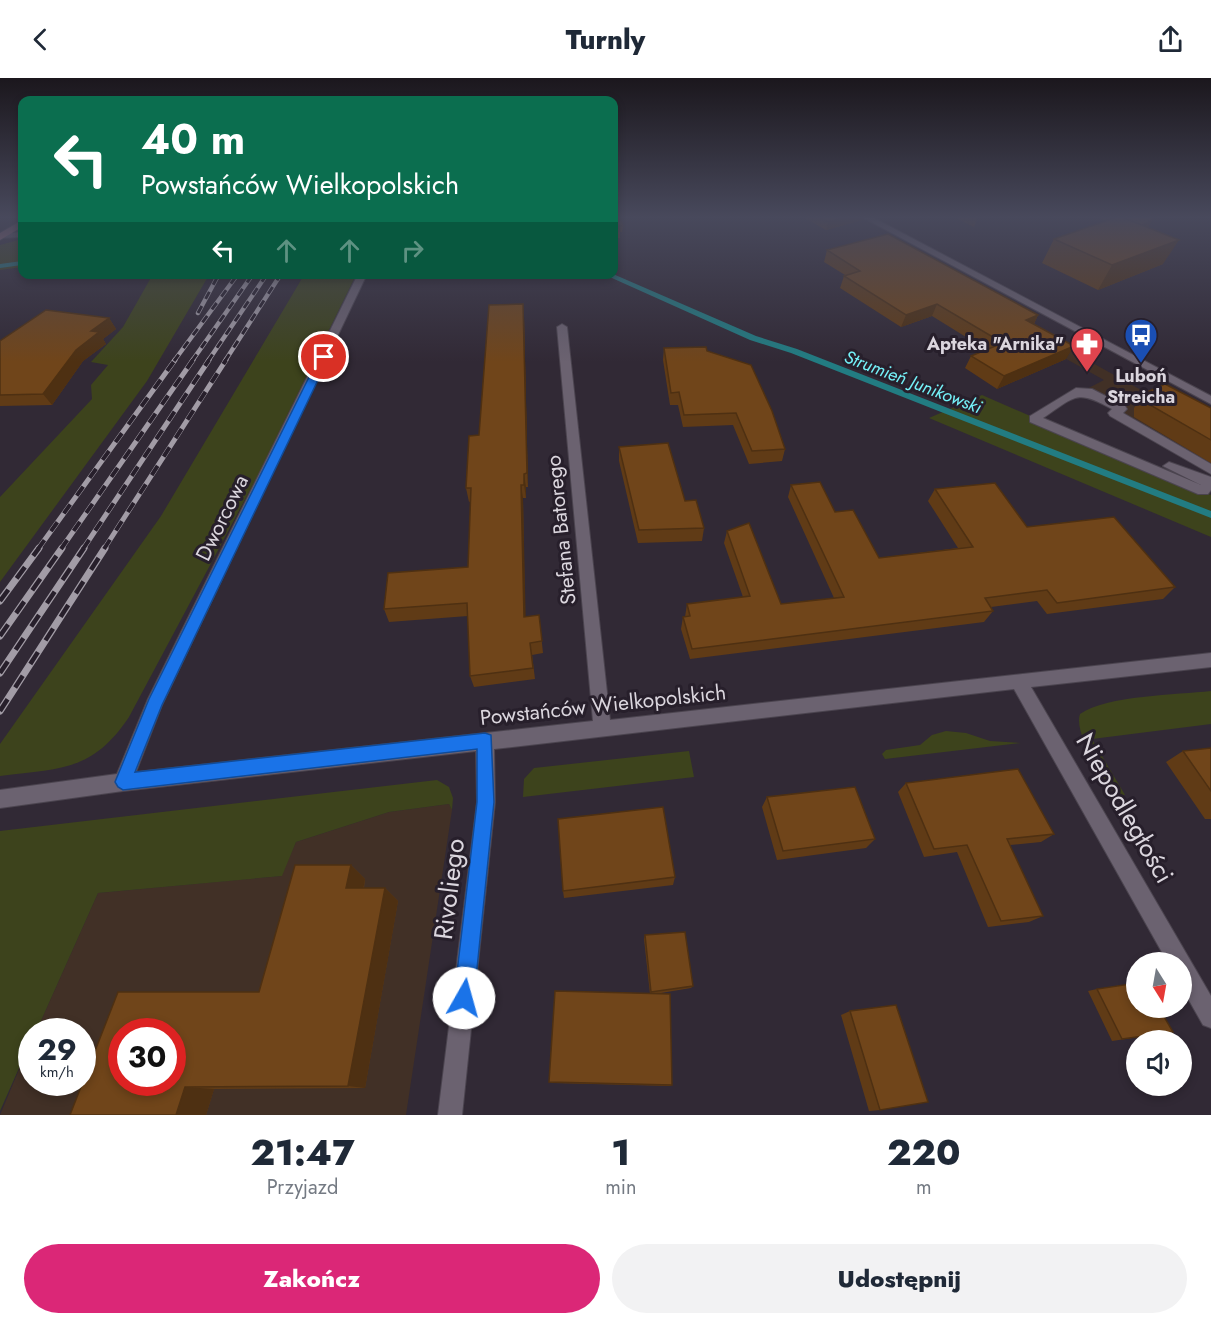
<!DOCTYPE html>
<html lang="pl">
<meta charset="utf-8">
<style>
:root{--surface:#fff;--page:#f2f2f3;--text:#1f2937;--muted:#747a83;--accent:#db2777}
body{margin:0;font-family:Jost,sans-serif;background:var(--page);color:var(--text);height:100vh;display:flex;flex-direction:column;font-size:22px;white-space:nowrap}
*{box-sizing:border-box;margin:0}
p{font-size:20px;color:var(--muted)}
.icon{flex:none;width:33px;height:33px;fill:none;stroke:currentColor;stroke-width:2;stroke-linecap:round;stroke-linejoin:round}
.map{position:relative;height:1037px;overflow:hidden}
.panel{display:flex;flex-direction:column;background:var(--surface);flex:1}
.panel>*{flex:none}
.guide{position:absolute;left:18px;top:18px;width:600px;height:183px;border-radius:12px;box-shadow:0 3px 9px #0003;background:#0b6e4f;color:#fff;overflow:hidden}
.needle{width:39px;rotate:169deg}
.fabs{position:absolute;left:1126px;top:874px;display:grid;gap:12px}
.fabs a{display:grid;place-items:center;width:66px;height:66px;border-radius:50%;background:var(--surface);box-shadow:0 3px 9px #0003;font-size:30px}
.speed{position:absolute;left:18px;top:940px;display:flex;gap:12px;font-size:30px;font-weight:700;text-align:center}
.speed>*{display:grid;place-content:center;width:78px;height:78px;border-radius:50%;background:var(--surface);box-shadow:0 3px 9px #0003;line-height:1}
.speed small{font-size:15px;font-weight:400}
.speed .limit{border:9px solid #d22;background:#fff;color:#111}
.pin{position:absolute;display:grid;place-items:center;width:51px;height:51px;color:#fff;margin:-26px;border:3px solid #fff;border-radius:50%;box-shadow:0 2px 6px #0007}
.me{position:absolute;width:66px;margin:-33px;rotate:7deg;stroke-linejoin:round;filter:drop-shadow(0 0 4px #0008)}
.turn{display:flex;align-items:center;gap:21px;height:126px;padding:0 24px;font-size:27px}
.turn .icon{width:78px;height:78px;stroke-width:2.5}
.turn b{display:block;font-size:42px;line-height:51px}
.lanes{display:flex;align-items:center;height:57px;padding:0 24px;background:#0003;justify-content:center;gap:30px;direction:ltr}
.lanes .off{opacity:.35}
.eta{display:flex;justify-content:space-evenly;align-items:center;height:102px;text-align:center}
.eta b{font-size:36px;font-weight:800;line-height:42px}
.button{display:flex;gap:12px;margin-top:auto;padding:12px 24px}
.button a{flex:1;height:69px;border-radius:36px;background:var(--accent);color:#fff;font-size:24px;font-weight:800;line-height:69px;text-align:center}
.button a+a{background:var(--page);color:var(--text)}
header{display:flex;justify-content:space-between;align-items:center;height:78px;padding:0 24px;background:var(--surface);font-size:27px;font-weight:800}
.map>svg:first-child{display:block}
.commercial{fill:#413026;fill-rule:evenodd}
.green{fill:#3d431c}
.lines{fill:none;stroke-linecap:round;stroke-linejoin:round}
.stream{fill:#227c82;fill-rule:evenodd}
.minor-casing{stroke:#4b444f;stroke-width:2}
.major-casing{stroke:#4b444f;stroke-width:2}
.minor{fill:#6b6270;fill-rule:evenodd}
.major{fill:#b47886;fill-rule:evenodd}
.rail-far2-casing{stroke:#a29ca6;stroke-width:4.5}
.rail-far1-casing{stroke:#a29ca6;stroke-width:5}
.rail-casing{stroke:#a29ca6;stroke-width:7}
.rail-far2{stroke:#271f2b;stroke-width:3;stroke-dasharray:8;stroke-linecap:butt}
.rail-far1{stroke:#271f2b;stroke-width:4;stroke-dasharray:11;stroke-linecap:butt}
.rail{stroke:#271f2b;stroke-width:4.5;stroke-dasharray:14;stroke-linecap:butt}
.wall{fill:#603b16}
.shaded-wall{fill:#4e3012}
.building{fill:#70451a;stroke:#4e3012;stroke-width:1.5;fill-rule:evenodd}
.route{fill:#1a73e8;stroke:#114b97;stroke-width:1.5}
.labels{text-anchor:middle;stroke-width:6;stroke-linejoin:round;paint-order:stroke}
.far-poi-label{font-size:18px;font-weight:bold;fill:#dbd6de;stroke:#271f2b;text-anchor:end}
.far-water-label{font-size:18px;font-style:italic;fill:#75f2f9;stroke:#271f2b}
.street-label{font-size:21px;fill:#dbd6de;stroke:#271f2b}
.near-street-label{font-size:26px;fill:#dbd6de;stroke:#271f2b}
</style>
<header><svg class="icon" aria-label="back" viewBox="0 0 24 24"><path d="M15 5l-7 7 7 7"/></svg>Turnly<svg class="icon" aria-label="share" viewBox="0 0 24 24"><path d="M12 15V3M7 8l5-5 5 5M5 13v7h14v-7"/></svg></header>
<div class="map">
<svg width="1211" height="1037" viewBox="0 0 1211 1037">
<rect width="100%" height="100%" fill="#312935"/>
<path class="commercial" d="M1037,254L1211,351V392L1114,335L1120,331L1081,314L1104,302L1034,263Z
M449,726L452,732L406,1037H0L31,963L32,1005H82V954H36L98,815L281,798L296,764L389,734ZM122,954H172V1005H122Z"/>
<path class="green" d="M22,161V189L0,192V167Z
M153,196L209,197L147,303L0,504V419L92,321L91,307L108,287L91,284L123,249Z
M304,197H356L256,401L129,639C92,694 61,690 0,698V666L161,438Z
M982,317L1211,417V459L929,340Z
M1211,613V646L1092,661L1125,717L1116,718C1105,700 1073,656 1080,636C1107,617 1177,617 1211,613Z
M946,653L966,655L990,663L1021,665L885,681L882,676L886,672L920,667L932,657Z
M689,673L694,699L523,719L524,701L534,690Z
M437,702L449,709L453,720L452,732L449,726L389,734L296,764L282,798L98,815L36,954H32L31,963L0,1033V753Z"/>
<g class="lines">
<path class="stream" d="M22,183V187L0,190V186Z
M603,196H613L756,258L797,271L1211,433V440L791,275L750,262Z"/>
<g class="minor-casing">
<path id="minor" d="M862,139H872L1211,318V326Z
M22,154V159L0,160V156Z
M358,196H367L162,627L136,694L593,643L557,249L562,246L567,249L610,642L1211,575V589L1031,609L1211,918V950L1203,947L1182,910V885H1168L1014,611L494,671L495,724L462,1037H438L477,724L476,673L123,713L0,730V712L117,696L148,621Z
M1076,310L1092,311L1125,328L1127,331L1123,335L1211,386V396L1110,338L1108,335L1112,331C1076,311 1076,318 1043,340L1201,407L1163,388L1169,384L1211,399V412L1208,416H1198L1030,344V338Z"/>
</g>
<g class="major-casing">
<path id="major" d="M19,144H22V149L0,162V155Z"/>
</g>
<use href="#minor" class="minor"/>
<use href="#major" class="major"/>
<g class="rail-far2-casing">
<path id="rail-far2" d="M198,235L219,196
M174,283L238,196
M192,283L253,196
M208,283L267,196
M225,283L281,196"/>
</g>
<g class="rail-far1-casing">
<path id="rail-far1" d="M38,471L175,282
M61,471L193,282
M83,471L209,282
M104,471L226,282"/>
</g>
<g class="rail-casing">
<path id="rail" d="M0,523L39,470
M0,558L62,470
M0,595L84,470
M0,633L105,470"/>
</g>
<use href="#rail-far2" class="rail-far2"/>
<use href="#rail-far1" class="rail-far1"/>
<use href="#rail" class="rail"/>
</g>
<path class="wall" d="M614,139L623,148L622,154H620V160H614Z
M803,139H863L862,142L826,152Z
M954,139H976L977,141L974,149Z
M1097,139H1153L1148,150L1163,186L1098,212L1042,185L1054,161L1106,143Z
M827,172L1038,237L1034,246L1066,281L997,311L965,290L971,278L987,272L932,238L901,249L840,210L844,198L845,197L824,184Z
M524,239L528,409H526V420H523L525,539L539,537L543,575L532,577L535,601L474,609L470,598L468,538L389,544L384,531L468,489L471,423L469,424L466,410L479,357Z
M109,240L116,251L103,261L106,266L83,283L52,327L0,328V263Z
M664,270L707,273L785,371L782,383L749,386L733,347L683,349L678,327H670L663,282Z
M1145,315L1211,330V385L1134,339V330Z
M619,369L685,423L704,450L702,463L638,465L619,383Z
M791,407L835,434L879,480L958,470L928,423L935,411L1175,509L1163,521L1047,536L1037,523L991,529L993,533L984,544L690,581L681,551L683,539H685L687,526L743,519L724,465L727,453L781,526L834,520L788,419Z
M1211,670V741H1205L1166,684L1183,673Z
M906,705L1054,756L1041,764L1010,767L1043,838L1029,844L988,849L957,774L924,779L898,714Z
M767,719L875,761L866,770L777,782L762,729Z
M351,787L365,801L364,810H385L398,823L365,1010L214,1011L206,1037H70L259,914Z
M675,799L673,807L564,820L563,813Z
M645,857L693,908L691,910L655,916L672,1007L670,1008L552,1005L549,1004L650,916L644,861Z
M1097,911L1173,954L1112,963L1088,913Z
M850,933L880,1032L869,1033L841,937Z"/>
<path class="shaded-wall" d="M846,139H863L862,142L826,152L828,144Z
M1151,143L1148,150L1138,148Z
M1179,162L1163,186L1098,212L1112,187Z
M523,226L524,239L528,409L527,395Z
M937,226L932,238L901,249L906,237Z
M1038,237L1032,250L1026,242Z
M109,240L116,251L103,261L106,266L83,283L52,327L43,316L76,272L91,253Z
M1074,268L1066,281L997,311L1004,298Z
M524,396L526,409V420L524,407Z
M521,407L523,420L526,552L524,539Z
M351,787L365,801L361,823L346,810Z
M385,810L398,823L365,1010L348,1008Z
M185,1009L214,1011L206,1037H176Z"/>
<path class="building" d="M614,139H620L623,148L618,147L620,153H614Z
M819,139H846L828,144Z
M1117,139H1122L1179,162L1112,187L1054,161Z
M1122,139H1153L1151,143L1142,147Z
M888,156L1038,237L1026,242L1074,268L1004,298L971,278L1003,265L937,226L906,237L844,198L860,193L827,172Z
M523,226L527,395L524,396V407H521L524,539L539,537L542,563L530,565L533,590L470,598L467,525L384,531L388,495L468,489L471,410H466L469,358L479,357L489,227Z
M46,232L109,240L91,253L99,254L76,272L43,316L0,317V263Z
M706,269L707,273L751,287L772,333L785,371L752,373L736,335L684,337L679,314L671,315L664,270Z
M1165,306L1211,330V362L1145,324V315Z
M668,365L685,423L696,422L704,450L639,452L619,369Z
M820,404L835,434L853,432L879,480L973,469L935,411L995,405L1027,449L1114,439L1175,509L1057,525L1047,512L985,520L993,533L692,571L683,539L690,538L687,526L750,518L727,453L749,445L781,526L844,519L791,407Z
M1211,670V713L1183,673Z
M1018,691L1054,756L1007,761L1043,838L1001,843L967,767L934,771L906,705Z
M855,709L875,761L783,773L767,719Z
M663,729L675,799L563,813L558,741Z
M295,787H351L346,810H385L348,1008L185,1009L176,1037H70L118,914H259ZM122,954H172V1005H122Z
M685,854L693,908L651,914L645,857Z
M1137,905V930H1159L1173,954L1122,961L1097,911Z
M555,913L670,916L672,1007L549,1004Z
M896,927L928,1024L880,1032L850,933Z"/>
<linearGradient id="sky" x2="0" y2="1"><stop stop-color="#1b171d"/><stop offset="0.49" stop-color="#48495c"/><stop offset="1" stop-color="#48495c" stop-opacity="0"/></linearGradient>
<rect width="1211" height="284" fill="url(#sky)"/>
<path class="route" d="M324,276L329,279L162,627L135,694L485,655L491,657L494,724L474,920L471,927L464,930L457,927L454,920L477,724V671L123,712L118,709L115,704L149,621L319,279Z"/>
<defs>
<g id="bus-pin" transform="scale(1.725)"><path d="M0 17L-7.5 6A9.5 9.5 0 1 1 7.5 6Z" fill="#1a4fb4" stroke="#271f2b"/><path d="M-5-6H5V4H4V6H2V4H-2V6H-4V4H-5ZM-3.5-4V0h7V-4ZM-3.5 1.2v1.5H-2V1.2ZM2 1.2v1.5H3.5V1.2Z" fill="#fff"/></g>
<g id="pharmacy-pin" transform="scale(1.725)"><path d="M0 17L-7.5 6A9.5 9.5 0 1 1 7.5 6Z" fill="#e0444e" stroke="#271f2b"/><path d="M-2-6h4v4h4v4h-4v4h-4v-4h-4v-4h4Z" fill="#fff"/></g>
</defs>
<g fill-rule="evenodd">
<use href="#bus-pin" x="1141" y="257"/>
<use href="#pharmacy-pin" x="1087" y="266"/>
</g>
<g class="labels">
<g class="far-poi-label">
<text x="1064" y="272">Apteka "Arnika"</text>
<text x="1141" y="304" text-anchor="middle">Luboń<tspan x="1141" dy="21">Streicha</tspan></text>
</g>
<g class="far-water-label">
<text transform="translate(913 304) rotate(21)" y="6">Strumień Junikowski</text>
</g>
<g class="street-label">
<text transform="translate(222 440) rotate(-64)" y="7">Dworcowa</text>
<text transform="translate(561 452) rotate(-96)" y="7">Stefana Batorego</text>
<text transform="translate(603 627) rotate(-6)" y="7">Powstańców Wielkopolskich</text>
</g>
<g class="near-street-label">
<text transform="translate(1125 730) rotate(60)" y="9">Niepodległości</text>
<text transform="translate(449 811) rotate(-83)" y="9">Rivoliego</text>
</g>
</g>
</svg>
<div class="fabs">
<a><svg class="needle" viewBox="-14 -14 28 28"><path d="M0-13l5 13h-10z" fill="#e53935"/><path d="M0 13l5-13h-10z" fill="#747a83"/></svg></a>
<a><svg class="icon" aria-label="sound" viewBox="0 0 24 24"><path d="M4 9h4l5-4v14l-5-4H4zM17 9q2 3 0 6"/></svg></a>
</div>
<div class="speed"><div>29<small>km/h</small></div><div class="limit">30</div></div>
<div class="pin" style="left:324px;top:279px;background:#d93025"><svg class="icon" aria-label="arrive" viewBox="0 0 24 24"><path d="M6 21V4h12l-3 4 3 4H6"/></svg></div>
<svg class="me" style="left:464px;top:920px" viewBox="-20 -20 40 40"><circle r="19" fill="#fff"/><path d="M0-13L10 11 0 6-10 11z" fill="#1a73e8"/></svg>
<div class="guide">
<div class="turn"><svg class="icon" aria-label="left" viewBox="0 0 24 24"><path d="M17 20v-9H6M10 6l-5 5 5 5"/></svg><div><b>40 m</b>Powstańców Wielkopolskich</div></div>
<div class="lanes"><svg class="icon" aria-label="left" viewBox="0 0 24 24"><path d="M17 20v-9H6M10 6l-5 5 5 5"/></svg><svg class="icon off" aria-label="ahead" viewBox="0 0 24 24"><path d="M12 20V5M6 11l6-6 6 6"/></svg><svg class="icon off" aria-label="ahead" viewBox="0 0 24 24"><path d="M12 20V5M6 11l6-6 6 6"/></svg><svg class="icon off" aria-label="right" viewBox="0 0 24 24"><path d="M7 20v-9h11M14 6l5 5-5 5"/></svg></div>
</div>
</div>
<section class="panel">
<div class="eta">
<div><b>21:47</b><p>Przyjazd</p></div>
<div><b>1</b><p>min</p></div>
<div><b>220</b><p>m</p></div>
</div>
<div class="button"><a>Zakończ</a><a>Udostępnij</a></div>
</section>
